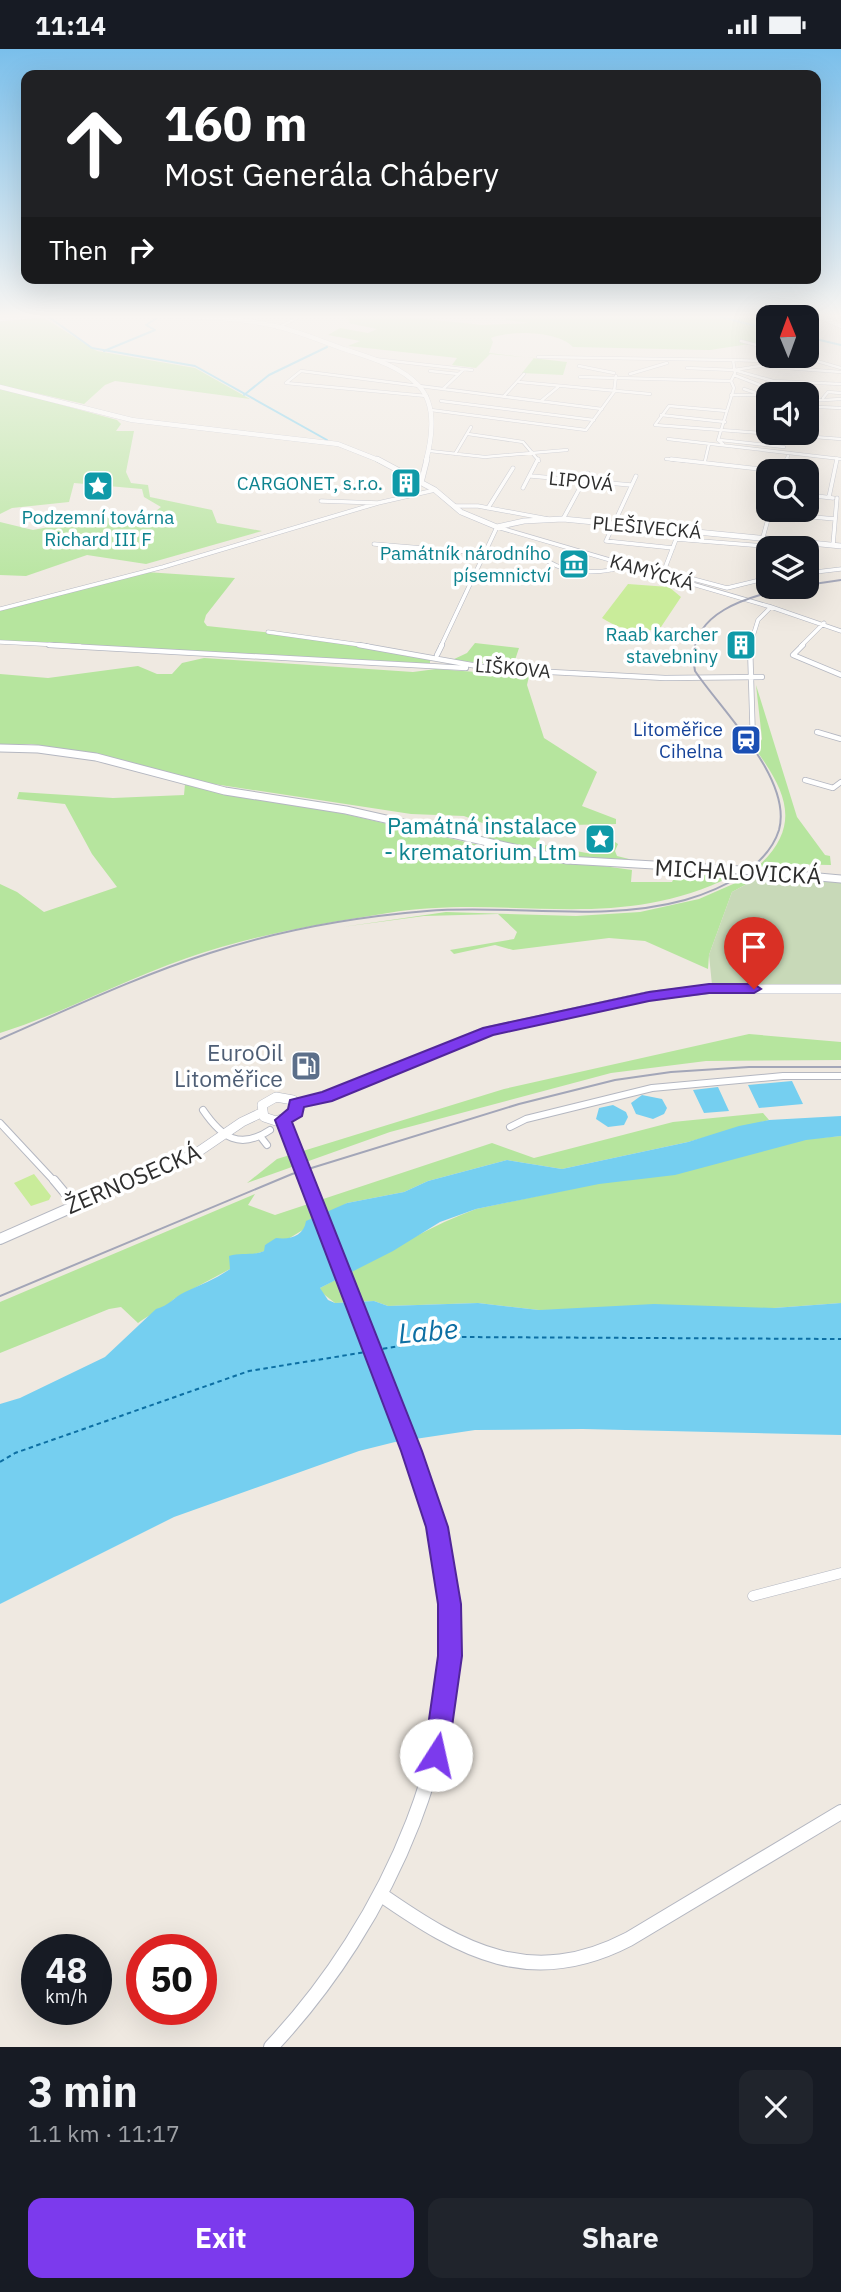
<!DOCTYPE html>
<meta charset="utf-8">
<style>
:root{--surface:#171b24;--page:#20242c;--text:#f1f3f6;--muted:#9ea1a6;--accent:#7c3aed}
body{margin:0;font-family:"IBM Plex Sans",sans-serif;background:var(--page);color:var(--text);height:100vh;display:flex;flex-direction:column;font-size:26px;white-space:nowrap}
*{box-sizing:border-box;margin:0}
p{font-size:23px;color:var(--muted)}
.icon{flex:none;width:38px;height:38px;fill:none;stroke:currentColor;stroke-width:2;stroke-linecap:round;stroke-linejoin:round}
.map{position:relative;height:1998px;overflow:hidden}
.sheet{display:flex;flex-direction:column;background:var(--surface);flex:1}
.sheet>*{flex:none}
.top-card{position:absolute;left:21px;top:21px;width:800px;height:214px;border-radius:14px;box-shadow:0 7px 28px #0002;background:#202124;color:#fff;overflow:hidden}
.needle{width:46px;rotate:359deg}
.buttons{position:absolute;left:756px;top:256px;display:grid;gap:14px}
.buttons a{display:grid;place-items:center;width:63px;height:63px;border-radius:14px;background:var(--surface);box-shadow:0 7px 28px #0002;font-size:35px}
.speed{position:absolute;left:21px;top:1885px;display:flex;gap:14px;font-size:35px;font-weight:700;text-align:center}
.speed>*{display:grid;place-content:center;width:91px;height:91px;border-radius:50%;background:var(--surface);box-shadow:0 7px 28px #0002;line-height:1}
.speed small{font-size:18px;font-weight:400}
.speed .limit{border:10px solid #d22;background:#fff;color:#111}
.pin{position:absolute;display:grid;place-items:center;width:60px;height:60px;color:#fff;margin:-72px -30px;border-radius:50% 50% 50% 0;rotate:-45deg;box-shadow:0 0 7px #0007}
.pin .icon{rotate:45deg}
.me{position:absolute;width:77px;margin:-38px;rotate:10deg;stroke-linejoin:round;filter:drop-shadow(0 0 5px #0008)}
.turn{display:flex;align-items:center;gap:24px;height:147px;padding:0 28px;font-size:32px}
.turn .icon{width:91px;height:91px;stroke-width:2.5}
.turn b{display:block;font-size:49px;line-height:60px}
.then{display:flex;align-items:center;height:66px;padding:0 28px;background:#0003;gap:14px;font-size:26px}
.round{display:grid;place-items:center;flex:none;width:74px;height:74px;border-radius:14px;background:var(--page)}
.headline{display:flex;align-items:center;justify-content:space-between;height:119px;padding:0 28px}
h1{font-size:42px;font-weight:700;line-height:52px}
.primary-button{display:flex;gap:14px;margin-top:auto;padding:14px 28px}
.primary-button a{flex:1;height:80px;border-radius:14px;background:var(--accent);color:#fff;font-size:28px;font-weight:700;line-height:80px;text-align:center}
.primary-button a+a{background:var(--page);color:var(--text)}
.status{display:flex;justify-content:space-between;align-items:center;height:49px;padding:0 35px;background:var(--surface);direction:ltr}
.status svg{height:19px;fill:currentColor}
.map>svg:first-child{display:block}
.green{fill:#b6e59e}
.cemetery{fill:#c8d9b8}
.pitch{fill:#c9ec9a}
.water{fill:#75cff0}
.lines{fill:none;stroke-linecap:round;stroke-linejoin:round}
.stream{stroke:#75cff0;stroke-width:2}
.ferry{stroke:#0d6fa3;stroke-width:2;stroke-dasharray:4.5 3.5;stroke-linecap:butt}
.street-far5-casing{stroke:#b4b7c1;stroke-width:3.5}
.street-far4-casing{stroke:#b4b7c1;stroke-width:4.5}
.street-far3-casing{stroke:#b4b7c1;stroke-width:6}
.street-far2-casing{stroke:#b4b7c1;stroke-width:8}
.street-far1-casing{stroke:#b4b7c1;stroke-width:10}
.street-casing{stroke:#b4b7c1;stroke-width:11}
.secondary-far5-casing{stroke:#b4b7c1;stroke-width:5}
.secondary-far4-casing{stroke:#b4b7c1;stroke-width:6}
.secondary-far3-casing{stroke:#b4b7c1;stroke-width:9}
.secondary-far2-casing{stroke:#b4b7c1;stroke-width:10}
.secondary-far1-casing{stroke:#b4b7c1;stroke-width:12}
.secondary-casing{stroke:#b4b7c1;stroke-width:16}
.street-far5{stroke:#fff;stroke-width:2.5}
.street-far4{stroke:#fff;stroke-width:3.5}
.street-far3{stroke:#fff;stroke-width:4.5}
.street-far2{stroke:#fff;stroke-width:6}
.street-far1{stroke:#fff;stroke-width:8}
.street{stroke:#fff;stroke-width:10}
.secondary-far5{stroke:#fff;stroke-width:4.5}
.secondary-far4{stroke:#fff;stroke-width:5}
.secondary-far3{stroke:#fff;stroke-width:7}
.secondary-far2{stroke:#fff;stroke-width:9}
.secondary-far1{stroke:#fff;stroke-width:10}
.secondary{stroke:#fff;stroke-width:14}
.rail{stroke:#a3a6b8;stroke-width:2}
.secondary-bridge-far2-casing{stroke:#b4b7c1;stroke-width:9;stroke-linecap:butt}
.secondary-bridge-far1-casing{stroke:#b4b7c1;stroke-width:10;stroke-linecap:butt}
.secondary-bridge-casing{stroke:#b4b7c1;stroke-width:12;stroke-linecap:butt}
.secondary-bridge-far2{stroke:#fff;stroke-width:7}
.secondary-bridge-far1{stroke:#fff;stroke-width:9}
.secondary-bridge{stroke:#fff;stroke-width:10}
.route{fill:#7c3aed;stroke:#51269a;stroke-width:2}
.labels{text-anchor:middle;stroke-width:7;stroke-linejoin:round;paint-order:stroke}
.far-street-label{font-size:19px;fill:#2e2e2e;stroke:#fff}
.far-culture-label{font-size:19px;fill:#0d838f;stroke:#fff;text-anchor:end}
.far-transit-label{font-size:19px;fill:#164399;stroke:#fff;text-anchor:end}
.culture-label{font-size:23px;fill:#0d838f;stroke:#fff;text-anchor:end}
.street-label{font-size:23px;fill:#2e2e2e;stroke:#fff}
.service-label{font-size:23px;fill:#4e5e75;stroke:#fff;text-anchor:end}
.near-water-label{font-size:28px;font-style:italic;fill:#0d6fa3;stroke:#fff}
</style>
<div class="status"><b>11:14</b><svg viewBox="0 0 49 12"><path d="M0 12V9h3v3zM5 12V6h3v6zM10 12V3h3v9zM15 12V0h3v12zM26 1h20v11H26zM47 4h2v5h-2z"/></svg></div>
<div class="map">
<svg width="841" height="1998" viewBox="0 0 841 1998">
<rect width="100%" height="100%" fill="#efe9e1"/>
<path class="green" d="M342,266H389L482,276L530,274L506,271L509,267L507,266H772L756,274L768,275V296L756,294L710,301L573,298C558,282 510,281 491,289L493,293L489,304L567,313L563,326L522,324L534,309L490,305L476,319L452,316L457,309L348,297L360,292L328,286L340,279L368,284L377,280L348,274L350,272Z
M44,269L97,302L195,319L250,350L115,332L105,336L84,355L0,336V272Z
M0,339L117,371L121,375L116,382H134L126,423L131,434L148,436L150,448L212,461L217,474L262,482L146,515L87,506L26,527L0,526V473L33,481L117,465H152L161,458L144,448L142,440L74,434L69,453L12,459L0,465Z
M146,523L235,529L206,566L204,573L207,577L319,589L430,611V617L0,592V561Z
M475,594L519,599L513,617L452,611L467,604Z
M204,609L413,623L436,620L529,627L527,636L544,689L597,723L582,757L616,770V775L571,776L541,786L539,792L544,796L592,805L615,793L618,795L615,802L617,807L641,813H601L487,792L483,788L485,775L464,767L411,765L201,733L89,704L31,695L0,696V625L48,629L138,617L157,625H172L182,614Z
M756,636L797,768L825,806L830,807L831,816L782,815L755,820C802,779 788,745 756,701L762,690Z
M185,735L319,759L517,805L632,821L631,833H672L676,825L732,827C614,886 511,844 388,864C320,875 252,886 187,909C123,931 64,964 0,984V835L17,843L44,863L117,838L92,805L65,755L17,750L19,743L113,749L184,746Z
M756,825V830L732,843L709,906L708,920L645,892L609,889L513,901L495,896L454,905L450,901L514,890L517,883L498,865L424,867L342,878L446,863L576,867L640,863L699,850Z
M749,985L841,993V1011L706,1012L611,1024L390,1083L247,1134L277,1110L504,1040Z
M763,1064L769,1071L688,1093L562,1120L507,1111L428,1132L404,1143L347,1154L288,1190L265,1196V1202L230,1212V1220L174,1250C165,1260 150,1265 138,1274L121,1258L109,1260L0,1304V1253L255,1145L248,1156L275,1166L492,1094L534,1109L673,1073Z
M841,1087V1254L774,1259L539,1261L478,1254L388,1257L374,1252L335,1254L321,1243L320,1239C370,1213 424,1179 476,1160L806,1090Z"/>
<path class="cemetery" d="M756,825L841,832V937L712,936L709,906L732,843L756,830Z"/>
<path class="pitch" d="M628,535L669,538L681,548L661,578C638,587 620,580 602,569Z
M34,1125L51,1147L49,1151L31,1157L14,1134Z"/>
<path class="water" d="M792,1032L803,1055L759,1059L748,1036Z
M718,1038L729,1062L704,1064L693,1041Z
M642,1046L662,1050L667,1059L664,1065L653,1070L636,1065L631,1054Z
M613,1056L626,1063L628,1068L624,1076L608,1078L596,1070L599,1059Z
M841,1067V1087L806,1091L675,1126L599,1135L476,1160L440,1173L393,1202L320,1239L328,1251L335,1254L374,1252L388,1257L478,1254L539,1261L654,1255L774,1259L841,1254V1386L583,1380L475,1381L395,1393L359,1402L174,1468L0,1555V1355L20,1349L105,1308L156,1260C169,1257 174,1248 185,1243C200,1236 216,1230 230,1220L229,1207C241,1203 252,1207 264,1202L265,1196L276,1189C290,1191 304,1187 306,1172L347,1154L404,1143L428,1132L507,1111L562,1120L688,1093L739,1077L769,1071Z"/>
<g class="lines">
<path class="stream" d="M46,266L92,299L195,317L327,391
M713,266L768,280
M807,288L841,296
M104,302L155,281L146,276L157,269
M244,346L269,326L327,298"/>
<path class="ferry" d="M375,1301L456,1288L841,1290
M0,1413L15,1404L249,1322L366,1303"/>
<g class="street-far5-casing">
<path id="street-far5" d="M273,266L298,268
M277,279L297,269
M741,292L768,299
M783,306L798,311
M796,306L841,319
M538,308L733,311
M374,310L472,321
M579,317L614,324
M687,319L734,321L773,332L841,335
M734,321L760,317L841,323
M430,322L458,325
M630,325L667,314
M734,326L783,345
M580,328L731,332
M519,333L650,345
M286,334L301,322L602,360
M286,334L427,347
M443,340L464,320
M744,340L768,348
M731,346H761
M504,347L524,325
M823,349L828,343L841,344
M441,352L594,371
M541,352L558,338
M807,352L841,350
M807,353L819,358L841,359
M431,361L586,381L614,343L616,327
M727,362L669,357L655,376L841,390
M661,366L725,373
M468,385L523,393L539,412
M668,390L841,410
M720,391L784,398
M723,395L718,391L734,339L731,332L735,324L733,311L795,313
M430,402L485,408L567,401
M455,405L471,378
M666,410L687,412
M705,412L709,395
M786,412L789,404"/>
</g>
<g class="street-far4-casing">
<path id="street-far4" d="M671,410L777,422
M783,422L787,410
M531,427L631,436
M636,427L606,492L673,499
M523,439L538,410
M807,446L833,449
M829,448L837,410
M321,452L378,454L435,441
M454,457H478L548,470
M488,459L513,419
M770,464L835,470
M563,470L588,424
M680,480L665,519L667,523L727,539L768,529
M763,488L770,463
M676,490L776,498L778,490
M374,495L544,509C564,526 603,526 627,516
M833,496L837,449
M807,524L841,520
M0,560L163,518L378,454
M268,583L368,597
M0,593L80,597
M441,597L497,478L771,558L841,582
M750,597L758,571L771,558
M801,597L824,574"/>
</g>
<g class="street-far3-casing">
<path id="street-far3" d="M49,596L466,619
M359,596L494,620L665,629L762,628
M750,596L753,694
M803,596L793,606L841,626
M437,606L442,596
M817,683L841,690
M805,731L833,739L841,733"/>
</g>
<g class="street-far2-casing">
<path id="street-far2" d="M203,1061C222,1089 240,1101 270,1081
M0,1074L55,1133
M510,1078L526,1070L652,1039L783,1027H841
M260,1087L267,1096"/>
</g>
<g class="street-far1-casing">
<path id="street-far1" d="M54,1131L74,1155"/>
</g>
<g class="street-casing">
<path id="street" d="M753,1547L841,1524"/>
</g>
<g class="secondary-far5-casing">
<path id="secondary-far5" d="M137,266C180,267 223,267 265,275C292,279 320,292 347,301C371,309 400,317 418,336C437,355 432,389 426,412
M817,266L841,277
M0,270L44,266
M0,338L132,371L338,395L381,412"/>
</g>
<g class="secondary-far4-casing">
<path id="secondary-far4" d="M377,410L435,441L461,463L497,478L524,472L563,470L841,497
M421,434L427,410"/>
</g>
<g class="secondary-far3-casing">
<path id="secondary-far3" d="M0,699L38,700L96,708L225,742L346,761L567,811L741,821
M753,822L841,830"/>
</g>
<g class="secondary-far2-casing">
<path id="secondary-far2" d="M276,1048L293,1051L297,1059L293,1066L276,1072L264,1068L262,1056Z
M296,1055L326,1048L489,982L649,947L709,940H841
M283,1071L294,1099
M130,1133L198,1103L242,1073L261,1064"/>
</g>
<g class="secondary-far1-casing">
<path id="secondary-far1" d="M0,1190L134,1131
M433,1464L444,1514"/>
</g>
<g class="secondary-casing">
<path id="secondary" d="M380,1845C462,1902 531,1941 629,1890L841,1763
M271,1998C387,1875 476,1684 444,1512"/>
</g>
<use href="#street-far5" class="street-far5"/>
<use href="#street-far4" class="street-far4"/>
<use href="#street-far3" class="street-far3"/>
<use href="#street-far2" class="street-far2"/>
<use href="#street-far1" class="street-far1"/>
<use href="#street" class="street"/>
<use href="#secondary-far5" class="secondary-far5"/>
<use href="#secondary-far4" class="secondary-far4"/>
<use href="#secondary-far3" class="secondary-far3"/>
<use href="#secondary-far2" class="secondary-far2"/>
<use href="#secondary-far1" class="secondary-far1"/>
<use href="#secondary" class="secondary"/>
<path class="rail" d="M807,536L841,531
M0,990C69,960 138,927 210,904C280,881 354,868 427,862C513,855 601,874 685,851C720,841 767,819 779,781C793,730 721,661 695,622C683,562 751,547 797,537
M0,1247L292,1125L519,1055L615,1031L671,1023L749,1018H841"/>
<g class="secondary-bridge-far2-casing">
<path id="secondary-bridge-far2" d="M741,821L753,822"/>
</g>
<g class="secondary-bridge-far1-casing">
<path id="secondary-bridge-far1" d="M294,1099L307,1133"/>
</g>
<g class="secondary-bridge-casing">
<path id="secondary-bridge" d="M306,1131L433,1464"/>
</g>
<use href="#secondary-bridge-far2" class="secondary-bridge-far2"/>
<use href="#secondary-bridge-far1" class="secondary-bridge-far1"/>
<use href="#secondary-bridge" class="secondary-bridge"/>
</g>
<linearGradient id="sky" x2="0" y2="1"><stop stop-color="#7abfeb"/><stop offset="0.49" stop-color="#f8f5f2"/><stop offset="1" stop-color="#f8f5f2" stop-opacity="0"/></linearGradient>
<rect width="841" height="545" fill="url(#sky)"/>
<path class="route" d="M709,935H754L761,940L754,944H709L649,952L493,986L332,1052L304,1058L302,1067L292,1073L422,1402L448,1478L461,1555L462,1607L448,1706L445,1714L436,1718L427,1714L424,1706L438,1607V1555L426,1478L401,1402L275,1071L288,1060L290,1051L322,1043L483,979L649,943Z"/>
<defs>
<g id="building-square" transform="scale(1.575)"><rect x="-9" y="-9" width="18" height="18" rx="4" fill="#0f9aa8" stroke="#fff"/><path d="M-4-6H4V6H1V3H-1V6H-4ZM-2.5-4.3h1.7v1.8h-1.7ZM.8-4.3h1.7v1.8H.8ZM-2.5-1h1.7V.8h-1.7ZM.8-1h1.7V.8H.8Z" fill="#fff"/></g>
<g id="sight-square" transform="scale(1.575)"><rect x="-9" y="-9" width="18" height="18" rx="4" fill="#0f9aa8" stroke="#fff"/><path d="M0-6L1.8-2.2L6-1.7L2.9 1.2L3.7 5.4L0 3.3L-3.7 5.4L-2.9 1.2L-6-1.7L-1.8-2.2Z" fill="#fff"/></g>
<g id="museum-square" transform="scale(1.575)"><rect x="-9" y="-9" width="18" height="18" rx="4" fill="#0f9aa8" stroke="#fff"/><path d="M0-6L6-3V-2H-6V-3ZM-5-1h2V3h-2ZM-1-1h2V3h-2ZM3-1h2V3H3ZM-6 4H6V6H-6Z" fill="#fff"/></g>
<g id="station-square" transform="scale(1.575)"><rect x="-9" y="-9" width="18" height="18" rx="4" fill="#1a4fb4" stroke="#fff"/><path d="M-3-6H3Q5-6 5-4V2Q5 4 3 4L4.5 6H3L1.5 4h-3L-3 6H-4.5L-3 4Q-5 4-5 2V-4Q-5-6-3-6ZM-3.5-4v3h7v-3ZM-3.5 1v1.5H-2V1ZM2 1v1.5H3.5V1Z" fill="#fff"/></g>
<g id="fuel-square" transform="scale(1.575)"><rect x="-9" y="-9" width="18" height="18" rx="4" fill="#5c6f8a" stroke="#fff"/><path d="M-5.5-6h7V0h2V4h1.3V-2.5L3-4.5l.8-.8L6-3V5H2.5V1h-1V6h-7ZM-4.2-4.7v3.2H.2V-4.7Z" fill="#fff"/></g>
</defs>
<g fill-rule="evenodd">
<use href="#building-square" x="406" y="434"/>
<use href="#sight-square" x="98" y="437"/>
<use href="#museum-square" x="574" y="515"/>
<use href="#building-square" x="741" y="596"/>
<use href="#station-square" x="746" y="691"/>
<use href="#sight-square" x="600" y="790"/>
<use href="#fuel-square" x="306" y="1017"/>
</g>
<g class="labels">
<g class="far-street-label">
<text transform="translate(581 432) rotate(6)" y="7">LIPOVÁ</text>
<text transform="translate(647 478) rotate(5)" y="7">PLEŠIVECKÁ</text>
<text transform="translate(652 523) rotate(16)" y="7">KAMÝCKÁ</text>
<text transform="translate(513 619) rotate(5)" y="7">LIŠKOVA</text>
</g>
<g class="far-culture-label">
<text x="383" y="441">CARGONET, s.r.o.</text>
<text x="98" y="475" text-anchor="middle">Podzemní továrna<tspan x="98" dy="22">Richard III F</tspan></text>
<text x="551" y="511">Památník národního<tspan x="551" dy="22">písemnictví</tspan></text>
<text x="718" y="592">Raab karcher<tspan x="718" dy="22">stavebniny</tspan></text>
</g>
<g class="far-transit-label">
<text x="723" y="687">Litoměřice<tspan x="723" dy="22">Cihelna</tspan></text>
</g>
<g class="culture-label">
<text x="577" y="785">Památná instalace<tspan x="577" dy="26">- krematorium Ltm</tspan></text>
</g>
<g class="street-label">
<text transform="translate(738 823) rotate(3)" y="8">MICHALOVICKÁ</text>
<text transform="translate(133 1130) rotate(-23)" y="8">ŽERNOSECKÁ</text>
</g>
<g class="service-label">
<text x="283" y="1012">EuroOil<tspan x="283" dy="26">Litoměřice</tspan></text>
</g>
<g class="near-water-label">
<text transform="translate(428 1282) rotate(-5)" y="10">Labe</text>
</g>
</g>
</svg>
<div class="buttons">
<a><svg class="needle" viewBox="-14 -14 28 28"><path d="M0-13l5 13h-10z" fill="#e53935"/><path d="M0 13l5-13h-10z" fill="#9ea1a6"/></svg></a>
<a><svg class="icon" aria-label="sound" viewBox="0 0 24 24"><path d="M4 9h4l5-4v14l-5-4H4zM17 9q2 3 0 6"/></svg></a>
<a><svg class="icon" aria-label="search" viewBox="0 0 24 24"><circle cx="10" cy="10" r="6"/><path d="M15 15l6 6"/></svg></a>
<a><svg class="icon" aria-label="layers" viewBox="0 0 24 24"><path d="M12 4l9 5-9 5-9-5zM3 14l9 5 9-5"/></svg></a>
</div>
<div class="speed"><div>48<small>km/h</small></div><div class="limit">50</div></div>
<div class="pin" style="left:754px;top:940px;background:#d93025"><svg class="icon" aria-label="arrive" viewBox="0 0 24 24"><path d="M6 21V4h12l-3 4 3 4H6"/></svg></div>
<svg class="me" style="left:436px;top:1706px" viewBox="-20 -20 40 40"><circle r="19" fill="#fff"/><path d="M0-13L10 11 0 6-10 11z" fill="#7c3aed"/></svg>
<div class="top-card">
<div class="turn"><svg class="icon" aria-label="ahead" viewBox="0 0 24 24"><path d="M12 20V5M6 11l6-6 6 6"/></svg><div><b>160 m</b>Most Generála Chábery</div></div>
<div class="then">Then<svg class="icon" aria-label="right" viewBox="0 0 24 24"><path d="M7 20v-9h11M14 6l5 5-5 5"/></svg></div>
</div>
</div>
<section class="sheet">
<div class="headline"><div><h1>3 min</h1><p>1.1 km · 11:17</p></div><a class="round"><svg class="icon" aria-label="close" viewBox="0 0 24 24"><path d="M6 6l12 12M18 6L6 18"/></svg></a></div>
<div class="primary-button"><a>Exit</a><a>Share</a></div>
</section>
